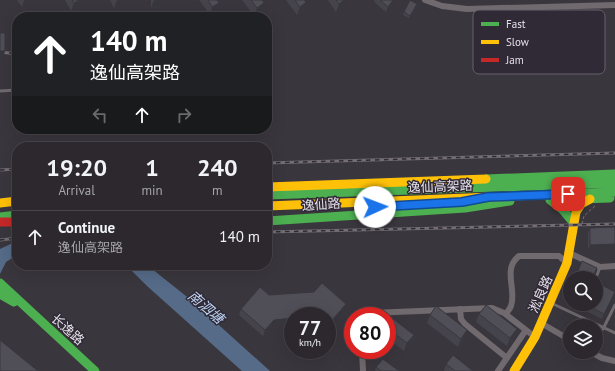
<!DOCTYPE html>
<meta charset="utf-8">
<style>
:root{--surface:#2c282e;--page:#343036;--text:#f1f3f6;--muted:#a6a6aa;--line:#48444a}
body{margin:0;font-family:"PT Sans","Noto Sans SC",sans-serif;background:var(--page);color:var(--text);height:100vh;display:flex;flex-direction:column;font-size:15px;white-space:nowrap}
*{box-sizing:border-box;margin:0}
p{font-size:13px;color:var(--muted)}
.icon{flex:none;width:22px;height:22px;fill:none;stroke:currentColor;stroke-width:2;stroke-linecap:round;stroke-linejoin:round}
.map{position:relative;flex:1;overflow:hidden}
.details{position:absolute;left:12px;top:142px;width:260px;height:128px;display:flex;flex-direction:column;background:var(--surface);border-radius:16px;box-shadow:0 4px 16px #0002,0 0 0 1px var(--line)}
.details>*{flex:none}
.guide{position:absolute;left:12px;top:12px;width:260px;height:122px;border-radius:16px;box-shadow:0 4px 16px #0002,0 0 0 1px var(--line);background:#202124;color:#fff;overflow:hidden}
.tools{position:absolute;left:563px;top:271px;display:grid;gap:8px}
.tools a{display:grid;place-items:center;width:40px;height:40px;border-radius:50%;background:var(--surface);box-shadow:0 4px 16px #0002,0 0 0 1px var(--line);font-size:20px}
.speed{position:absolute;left:284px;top:307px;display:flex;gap:8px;font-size:20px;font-weight:700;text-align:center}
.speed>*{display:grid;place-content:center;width:52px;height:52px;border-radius:50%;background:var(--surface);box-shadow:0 4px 16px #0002,0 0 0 1px var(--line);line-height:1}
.speed small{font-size:10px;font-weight:400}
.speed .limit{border:6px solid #d22;background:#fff;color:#111}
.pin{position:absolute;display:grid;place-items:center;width:34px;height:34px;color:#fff;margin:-17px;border-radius:8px;box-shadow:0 2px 6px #0006}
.me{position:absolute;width:44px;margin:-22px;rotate:88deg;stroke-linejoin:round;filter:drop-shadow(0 0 3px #0008)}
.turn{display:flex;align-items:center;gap:14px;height:84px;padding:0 12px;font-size:18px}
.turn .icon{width:52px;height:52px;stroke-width:2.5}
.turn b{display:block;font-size:28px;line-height:34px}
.lanes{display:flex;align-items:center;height:38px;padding:0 12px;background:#0003;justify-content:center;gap:20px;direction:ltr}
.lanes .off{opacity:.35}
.eta{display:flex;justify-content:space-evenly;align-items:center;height:68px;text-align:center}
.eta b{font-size:24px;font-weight:600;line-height:28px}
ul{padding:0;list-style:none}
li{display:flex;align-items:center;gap:12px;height:52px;padding:0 12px;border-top:1px solid var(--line)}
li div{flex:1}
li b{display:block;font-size:15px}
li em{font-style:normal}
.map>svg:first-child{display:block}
.water{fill:#556b88}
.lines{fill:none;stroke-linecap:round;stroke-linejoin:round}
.path{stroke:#747074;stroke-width:1;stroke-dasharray:3 2;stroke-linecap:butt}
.lane{stroke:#706a6e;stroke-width:3}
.street{stroke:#706a6e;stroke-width:6}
.fast{stroke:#4caf50;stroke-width:9}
.slow{stroke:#ffc107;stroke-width:9}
.jam{stroke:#c62828;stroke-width:9}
.rail-casing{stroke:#726e73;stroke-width:3}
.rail{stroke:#302936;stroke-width:1.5;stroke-dasharray:4.5;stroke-linecap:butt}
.wall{fill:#45444c}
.shaded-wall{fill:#38373e}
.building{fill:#504f58;stroke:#38373e}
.route-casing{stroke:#114b97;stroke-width:10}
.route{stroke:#1a73e8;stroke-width:7}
.labels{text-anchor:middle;stroke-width:3;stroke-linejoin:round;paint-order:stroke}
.street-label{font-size:13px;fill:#e5e1ea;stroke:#302936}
.water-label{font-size:14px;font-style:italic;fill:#bfd7f8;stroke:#302936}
.key{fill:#302936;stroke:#66606c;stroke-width:1}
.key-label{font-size:11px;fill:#e5e1ea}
</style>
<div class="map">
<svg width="615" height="371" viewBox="0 0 615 371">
<rect width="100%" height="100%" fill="#3a363d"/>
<path class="water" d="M17,241V255L6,262L0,274V249Z
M126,265H147L191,300L270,371H242L147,286Z"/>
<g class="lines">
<path class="path" d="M582,224L584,216L595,206"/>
<path class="lane" d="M0,91L17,90
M596,278L600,267
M551,303L615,333
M582,326L585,320
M603,329L615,305"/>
<path class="street" d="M425,0L442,6L467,9L615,5
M569,253L600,267L615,266
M460,309L461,319L465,324L507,358
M506,314C507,312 510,309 511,306C517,290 502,269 519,256H559L567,263
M365,316L371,313L492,308L504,313L535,337
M541,323L570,340
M362,350L363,371
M591,352L602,358L615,361
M498,371L526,330"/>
<path class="fast" d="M486,179L615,174
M267,195L615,183
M514,196L615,192
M550,200L563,210L573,222
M550,200L610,198
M0,217L17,215
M267,221L465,208L510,201
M0,283L95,371
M0,294L14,302"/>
<path class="slow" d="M267,187L486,179
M0,203L17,201
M267,206L514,196
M514,371L535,337L567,263L576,212L581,204L590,199"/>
<path class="jam" d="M0,222H17"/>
<g class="rail-casing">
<path id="rail" d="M0,52L17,54
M267,163L615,153
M0,170L17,169
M267,232L615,224
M0,240L17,238"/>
</g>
<use href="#rail" class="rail"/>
</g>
<path class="wall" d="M17,0H32L31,3L22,7Z
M65,0H82L79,7L71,11Z
M110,0H124L123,3L114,8Z
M151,0H166L164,7L151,8Z
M199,0H217L219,3L216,11L210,15Z
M242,0H262L261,11L254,16Z
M286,0H304L306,2L303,11L297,15Z
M328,0H345L343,7L336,12Z
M375,0H396L386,12L374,2Z
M416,7L409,18L403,15L404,12Z
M615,227L588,250V233L590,228Z
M570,291V303L566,301Z
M269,295L344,310L327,316H293V323L272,325L263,336L239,315L241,309Z
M613,298L602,319L571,304H596Z
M479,314L517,329L514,337L507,346L476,322Z
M430,315L467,330L464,338L458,347L427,323Z
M387,316L414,335L411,343L404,351L387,338Z
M446,364L473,371H444Z
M376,367L399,371H375Z"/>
<path class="shaded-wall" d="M24,0H32L31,3L22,7Z
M80,0H82L79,7L71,11L74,3Z
M117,0H124L123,3L114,8Z
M154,0H166L164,7L151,8Z
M344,0H345L343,7L336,12L339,4Z
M393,0H396L386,12L388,7Z
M306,2L303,11L297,15L300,7Z
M219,3L216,11L210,15L212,7Z
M264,3L261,11L254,16L257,8Z
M0,51H5L3,57H0Z
M615,244V250H588L590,245Z
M615,292L613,298L602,319L604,314Z
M346,304L344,310L327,329V326Z
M293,318V323L272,325L263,336L265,330L274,320Z
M517,329L514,337L507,346L510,338Z
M467,330L464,338L458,347L461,339Z
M414,335L411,343L404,351L407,343Z"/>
<path class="building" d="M72,0H80L74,3Z
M208,0H217L219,3L212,7Z
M251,0H262L264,3L257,8Z
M295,0H304L306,2L300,7Z
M336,0H344L339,4Z
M380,0H393L388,7Z
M410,0L417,4L410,16L404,12Z
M0,33H5V51H0Z
M615,227V244L590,245V228Z
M582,261L597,268L592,278H575Z
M596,282L615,292L604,314L584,304H596Z
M322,283L346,304L327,326V316H314V315L293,316V318L274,320L265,330L241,309L260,287L269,295L314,292Z
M570,291V297L568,296Z
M486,305L517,329L510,338L479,314Z
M436,306L467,330L461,339L430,315Z
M383,311L414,335L407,343L387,328V316H379Z
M0,340L38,371H0Z
M453,355L473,371H455L446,364Z
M383,359L399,371H381L376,367Z"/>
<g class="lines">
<g class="route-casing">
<path id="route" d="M375,207L462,202L488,197L568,194"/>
</g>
<use href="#route" class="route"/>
</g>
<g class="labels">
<g class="street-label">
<text transform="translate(440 186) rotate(-2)" y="5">逸仙高架路</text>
<text transform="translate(321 204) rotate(-4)" y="5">逸仙路</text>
<text transform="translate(540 294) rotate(-66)" y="5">淞良路</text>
<text transform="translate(68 329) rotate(42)" y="5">长逸路</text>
</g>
<g class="water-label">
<text transform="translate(206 307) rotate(41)" y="5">南泗塘</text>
</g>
</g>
<rect x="473" y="10" width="132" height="64" rx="6" class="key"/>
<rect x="481" y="22" width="18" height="4" fill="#4caf50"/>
<rect x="481" y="40" width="18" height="4" fill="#ffc107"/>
<rect x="481" y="58" width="18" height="4" fill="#c62828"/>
<g class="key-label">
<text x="506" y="28">Fast</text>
<text x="506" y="46">Slow</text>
<text x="506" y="64">Jam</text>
</g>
</svg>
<div class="tools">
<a><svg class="icon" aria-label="search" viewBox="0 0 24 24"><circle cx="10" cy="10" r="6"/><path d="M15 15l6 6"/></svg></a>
<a><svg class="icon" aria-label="layers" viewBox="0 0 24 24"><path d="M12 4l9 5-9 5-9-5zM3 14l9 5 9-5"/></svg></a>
</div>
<div class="speed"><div>77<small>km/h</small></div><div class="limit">80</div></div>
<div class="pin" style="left:568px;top:194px;background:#d93025"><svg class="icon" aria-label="arrive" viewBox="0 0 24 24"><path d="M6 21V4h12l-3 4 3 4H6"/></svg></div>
<svg class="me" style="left:375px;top:207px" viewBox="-20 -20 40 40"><circle r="19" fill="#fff"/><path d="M0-13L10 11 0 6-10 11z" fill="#1a73e8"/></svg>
<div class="guide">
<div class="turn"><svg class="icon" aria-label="ahead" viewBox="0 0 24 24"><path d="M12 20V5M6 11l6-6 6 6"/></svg><div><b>140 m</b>逸仙高架路</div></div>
<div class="lanes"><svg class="icon off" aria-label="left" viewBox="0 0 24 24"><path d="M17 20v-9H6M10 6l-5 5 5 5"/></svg><svg class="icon" aria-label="ahead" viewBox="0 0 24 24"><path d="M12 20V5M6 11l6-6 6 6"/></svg><svg class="icon off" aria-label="right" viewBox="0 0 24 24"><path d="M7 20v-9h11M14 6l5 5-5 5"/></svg></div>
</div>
<section class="details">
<div class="eta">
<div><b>19:20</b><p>Arrival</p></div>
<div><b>1</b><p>min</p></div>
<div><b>240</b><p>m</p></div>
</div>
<ul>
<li><svg class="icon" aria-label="ahead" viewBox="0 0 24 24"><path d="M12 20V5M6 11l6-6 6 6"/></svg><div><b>Continue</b><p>逸仙高架路</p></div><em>140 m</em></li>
</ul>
</section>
</div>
